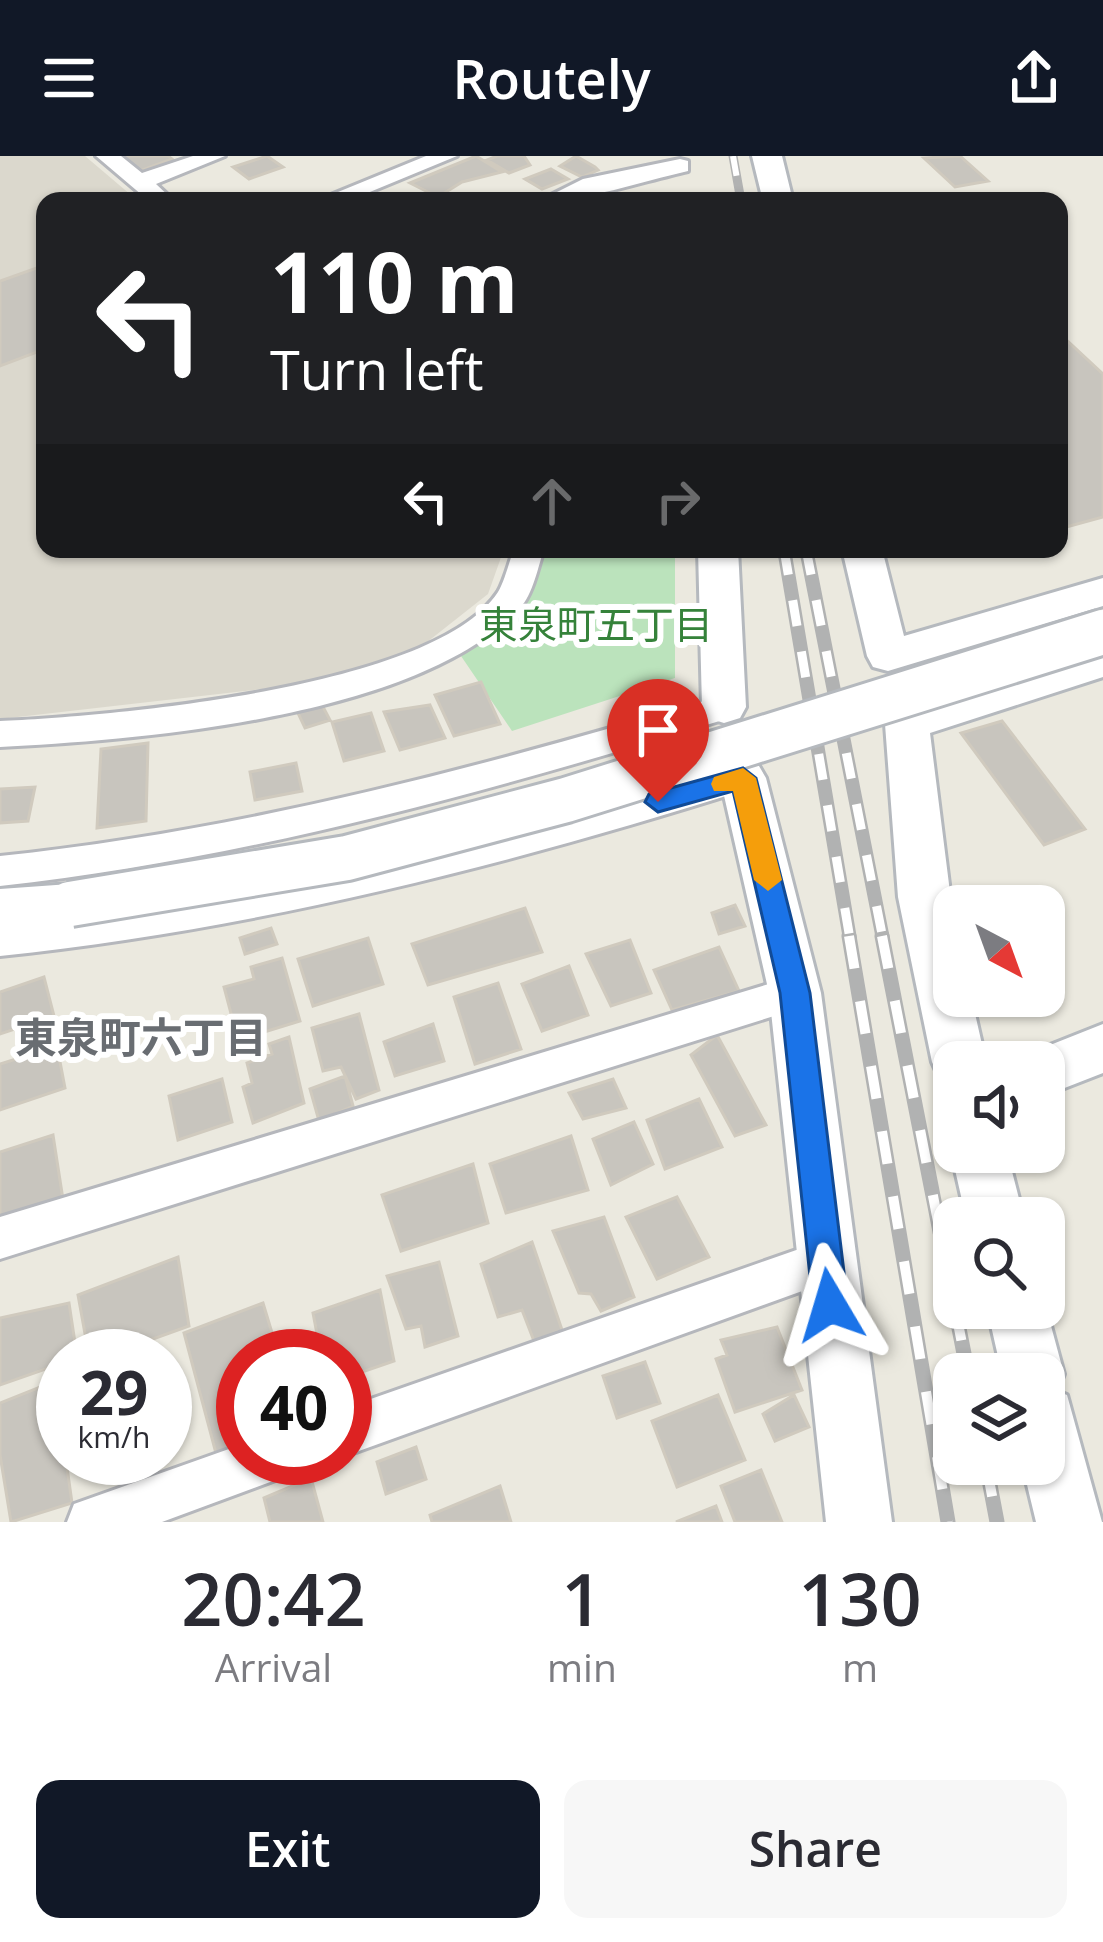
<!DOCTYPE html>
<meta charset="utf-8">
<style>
:root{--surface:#fff;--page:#f7f7f7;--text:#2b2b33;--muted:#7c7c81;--accent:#111827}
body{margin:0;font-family:"Open Sans","Noto Sans JP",sans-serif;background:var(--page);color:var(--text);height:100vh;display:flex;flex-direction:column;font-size:45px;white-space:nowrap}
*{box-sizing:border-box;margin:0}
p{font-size:39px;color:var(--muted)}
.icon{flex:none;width:66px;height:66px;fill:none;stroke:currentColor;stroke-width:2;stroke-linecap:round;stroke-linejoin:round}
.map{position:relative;height:1366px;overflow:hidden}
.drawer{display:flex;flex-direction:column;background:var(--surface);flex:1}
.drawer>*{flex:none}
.top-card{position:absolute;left:36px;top:36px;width:1032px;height:366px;border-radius:24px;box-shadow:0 3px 9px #0004;background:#202124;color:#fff;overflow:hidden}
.needle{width:78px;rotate:139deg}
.tools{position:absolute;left:933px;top:729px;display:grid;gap:24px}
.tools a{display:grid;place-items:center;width:132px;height:132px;border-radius:24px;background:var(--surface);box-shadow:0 3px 9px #0004;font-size:60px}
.speed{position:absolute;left:36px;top:1173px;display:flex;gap:24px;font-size:60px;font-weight:700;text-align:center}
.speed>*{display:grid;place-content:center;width:156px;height:156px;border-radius:50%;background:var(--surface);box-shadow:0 3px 9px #0004;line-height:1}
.speed small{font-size:30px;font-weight:400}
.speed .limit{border:18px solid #d22;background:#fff;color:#111}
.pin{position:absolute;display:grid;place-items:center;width:102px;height:102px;color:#fff;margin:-123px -51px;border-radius:50% 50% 50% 0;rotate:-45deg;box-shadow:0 0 12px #0007}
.pin .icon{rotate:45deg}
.me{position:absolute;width:132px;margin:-66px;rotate:353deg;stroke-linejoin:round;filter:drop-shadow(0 0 9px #0008)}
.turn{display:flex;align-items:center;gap:42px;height:252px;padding:0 36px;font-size:54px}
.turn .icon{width:156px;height:156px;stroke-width:2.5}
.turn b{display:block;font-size:84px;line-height:102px}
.lanes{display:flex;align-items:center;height:114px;padding:0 36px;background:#0003;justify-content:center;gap:60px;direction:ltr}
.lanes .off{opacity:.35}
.eta{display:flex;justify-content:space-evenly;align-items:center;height:204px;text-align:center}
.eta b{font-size:72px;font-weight:600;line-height:84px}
.cta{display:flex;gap:24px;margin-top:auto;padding:24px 36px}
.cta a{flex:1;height:138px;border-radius:24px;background:var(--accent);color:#fff;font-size:48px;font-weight:600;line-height:138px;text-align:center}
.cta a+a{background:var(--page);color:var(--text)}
header{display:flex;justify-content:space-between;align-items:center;height:156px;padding:0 36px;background:var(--accent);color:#fff;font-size:54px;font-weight:600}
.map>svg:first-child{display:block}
.education{fill:#dbd8cd}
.green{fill:#bbe3bc}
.building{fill:#c8c5be;stroke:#d0cabe;stroke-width:3}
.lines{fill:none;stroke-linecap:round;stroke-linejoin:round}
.street-casing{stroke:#b5b7bc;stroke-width:6}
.secondary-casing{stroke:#b5b9be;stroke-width:6}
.street{fill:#fff;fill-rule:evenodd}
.secondary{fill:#fff;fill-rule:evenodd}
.rail-far2-casing{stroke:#b1b2b2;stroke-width:9}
.rail-far1-casing{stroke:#b1b2b2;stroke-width:14}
.rail-casing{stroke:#b1b2b2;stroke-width:15}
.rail-far2{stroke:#fff;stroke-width:6;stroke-dasharray:20;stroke-linecap:butt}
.rail-far1{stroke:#fff;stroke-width:9;stroke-dasharray:26;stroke-linecap:butt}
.rail{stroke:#fff;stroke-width:10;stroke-dasharray:33;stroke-linecap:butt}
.secondary-bridge-casing{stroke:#b5b9be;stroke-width:50;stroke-linecap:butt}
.secondary-bridge{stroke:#fff;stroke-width:44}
.route{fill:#1a73e8;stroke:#114b97;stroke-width:3}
.slow{fill:#f59e0b}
.labels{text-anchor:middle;stroke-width:12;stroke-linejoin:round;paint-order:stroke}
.park-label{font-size:39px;fill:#35823a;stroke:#fff}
.neighbourhood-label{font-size:42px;font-weight:bold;fill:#696d72;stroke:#fff}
</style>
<header><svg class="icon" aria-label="menu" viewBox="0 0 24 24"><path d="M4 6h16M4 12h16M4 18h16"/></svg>Routely<svg class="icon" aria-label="share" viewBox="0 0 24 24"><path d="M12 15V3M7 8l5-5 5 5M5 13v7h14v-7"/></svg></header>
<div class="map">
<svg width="1103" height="1366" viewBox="0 0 1103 1366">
<rect width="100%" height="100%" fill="#ebe9df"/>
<path class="education" d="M0,0H85L138,45H45V393H504L488,438L417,494L306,528L0,563Z"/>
<path class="green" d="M548,393H675V522L512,575L461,500C509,467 525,446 548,393Z"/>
<path class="building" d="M121,0H168L172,3L140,15Z
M267,0L283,11L249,23L233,11Z
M476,0L502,16L462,26L438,41L410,27Z
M497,0H524L530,9L509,17L487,4Z
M576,0L595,11L598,14L582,21L560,10Z
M960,0L988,25L955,31L924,2Z
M551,13L568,23L542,33L525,23Z
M42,110L45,193L0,210V125Z
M1059,177L1103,218V361L1059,373Z
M481,526L500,568L454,580L435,539Z
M321,547L330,564L305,572L297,555Z
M430,549L445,582L400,594L384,556Z
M371,557L384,595L344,605L332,566Z
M1002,565L1085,673L1044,689L961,577Z
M148,587L146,665L97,672L101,593Z
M296,607L302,635L255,644L250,616Z
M35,631L28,665L0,667V633Z
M735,749L745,770L719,778L712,757Z
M525,752L542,796L428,829L412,788Z
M271,772L277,788L245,798L240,782Z
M368,782L383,828L313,850L298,803Z
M630,784L651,837L611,850L586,798Z
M719,791L739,835L672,854L654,814Z
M282,802L300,865L238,884L224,831L254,823L251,811Z
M569,810L588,859L542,875L522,828Z
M44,821L54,860L0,878V836Z
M498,827L521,893L475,908L454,841Z
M359,858L379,934L356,943L341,911L323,915L312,872Z
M433,868L444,905L395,920L384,886Z
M717,879L766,969L735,980L691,899Z
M289,881L304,947L253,967L243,931L252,927L247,907L272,898L269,888Z
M57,890L65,932L0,954V908Z
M345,920L353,950L319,965L310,933Z
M222,923L232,966L178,984L169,940Z
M613,923L626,952L583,963L569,937Z
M699,943L722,991L665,1013L647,964Z
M634,966L653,1008L611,1029L593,983Z
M53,979L64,1050L0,1071V996Z
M571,980L588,1034L506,1057L490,1008Z
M473,1008L488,1067L401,1095L382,1039Z
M677,1041L709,1101L657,1123L626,1061Z
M604,1061L634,1141L601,1155L591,1138L579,1137L553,1075Z
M532,1086L562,1174L534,1185L522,1154L498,1161L481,1108Z
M178,1101L189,1170L106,1200H89L78,1139Z
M439,1106L458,1180L425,1191L421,1170L406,1173L387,1120Z
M380,1134L394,1205L345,1222V1200L321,1199L313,1157Z
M69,1147L77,1200H63V1207L0,1229V1162Z
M263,1147L279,1200H243V1294L218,1305L184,1177Z
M777,1171L802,1234L735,1256L716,1203L727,1199L721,1184Z
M165,1206L178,1279L165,1283Z
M645,1206L660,1247L617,1262L603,1220Z
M55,1225L72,1347L11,1366L0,1299V1247Z
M718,1239L745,1304L677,1331L652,1265Z
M794,1239L809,1271L775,1285L763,1258Z
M416,1291L426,1323L386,1338L377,1306Z
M761,1314L782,1366H735L721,1330Z
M311,1322L323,1366H270L264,1342Z
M500,1330L511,1366H432L430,1359Z
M716,1350L722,1366H676Z"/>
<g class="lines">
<g class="street-casing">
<path id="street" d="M96,0H121L142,17L193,0H225L156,28L174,45H149Z
M426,0H457L348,45H316Z
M680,3L688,5V15C640,26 586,45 539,45L583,23Z
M514,393H544C538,411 533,438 520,452C419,561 143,584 0,591V565C110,560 434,533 498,436C505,424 509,406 514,393Z
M724,539L741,551L736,560C493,634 253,702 0,730V700C248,674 485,610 724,539Z
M743,609L755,613L760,622L755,631C509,709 257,773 0,800V768C254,743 497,676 743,609Z
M795,820L809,825L815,837L809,849L0,1103V1061Z
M825,1084L841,1091L847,1106L841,1121L345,1300V1252Z
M243,1288V1302H296L289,1319L162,1366H67L74,1348Z"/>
</g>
<g class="secondary-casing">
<path id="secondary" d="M752,0H782L793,45H763Z
M698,393H738L746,551L740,562L724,567L708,562L702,551Z
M842,393H882L904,480L1103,422V450L888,515L873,511L867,500Z
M1103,490V521L930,577L954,768V840H971L986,906H954V928L940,923L932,906L898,741L885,568L891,556Z
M743,604L759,610L766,622L821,837L892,1366H826L769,837L720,622L727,610Z
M70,728L88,734L95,748L88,762L0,773V733Z
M1103,868V917L1044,940V906H1021L1025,899Z
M954,989V996H1007L1024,1062H966L951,996Z
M1044,1144L1064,1218L1057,1235L1067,1239L1102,1366H1036L1022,1308H1044V1218H1002L987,1152H1044Z"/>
</g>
<use href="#street" class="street"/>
<use href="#secondary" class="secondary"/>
<g class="rail-far2-casing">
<path id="rail-far2" d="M733,0L741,45"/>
</g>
<g class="rail-far1-casing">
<path id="rail-far1" d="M784,393L850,783
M806,393L883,783"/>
</g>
<g class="rail-casing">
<path id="rail" d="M849,780L948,1366
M882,780L954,1147
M955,1152L968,1218
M986,1308L997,1366"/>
</g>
<use href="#rail-far2" class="rail-far2"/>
<use href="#rail-far1" class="rail-far1"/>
<use href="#rail" class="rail"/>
<g class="secondary-bridge-casing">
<path id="secondary-bridge" d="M70,748L347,702L566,644L1103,476"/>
</g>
<use href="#secondary-bridge" class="secondary-bridge"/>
</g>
<path class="route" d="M743,612L756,622L810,837L848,1149L843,1161L830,1166L818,1161L813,1149L780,837L733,635L658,656L645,646L649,638Z"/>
<path class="slow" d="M743,612L756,622L782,724L768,735L754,724L733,635H714L711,628L714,621Z"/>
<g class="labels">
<g class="park-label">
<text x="596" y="483">東泉町五丁目</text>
</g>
<g class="neighbourhood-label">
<text x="141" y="897">東泉町六丁目</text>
</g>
</g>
</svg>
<div class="tools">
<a><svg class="needle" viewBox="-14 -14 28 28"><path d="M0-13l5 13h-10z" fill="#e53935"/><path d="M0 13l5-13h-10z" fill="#7c7c81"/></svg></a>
<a><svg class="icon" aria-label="sound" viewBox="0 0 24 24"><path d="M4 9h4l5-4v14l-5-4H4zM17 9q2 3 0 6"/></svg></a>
<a><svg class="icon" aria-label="search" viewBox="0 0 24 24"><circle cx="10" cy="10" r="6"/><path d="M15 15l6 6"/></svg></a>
<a><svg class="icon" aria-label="layers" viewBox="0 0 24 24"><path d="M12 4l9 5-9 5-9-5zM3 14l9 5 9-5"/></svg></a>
</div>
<div class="speed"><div>29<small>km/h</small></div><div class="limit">40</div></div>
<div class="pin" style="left:658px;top:646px;background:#d93025"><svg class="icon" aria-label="arrive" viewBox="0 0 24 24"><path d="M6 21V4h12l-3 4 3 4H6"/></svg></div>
<svg class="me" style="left:830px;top:1149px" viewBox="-20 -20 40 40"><path d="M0-17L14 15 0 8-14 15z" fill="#1a73e8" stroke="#fff" stroke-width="4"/></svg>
<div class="top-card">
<div class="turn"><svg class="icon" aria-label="left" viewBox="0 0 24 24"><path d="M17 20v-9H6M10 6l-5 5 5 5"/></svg><div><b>110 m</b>Turn left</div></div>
<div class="lanes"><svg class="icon" aria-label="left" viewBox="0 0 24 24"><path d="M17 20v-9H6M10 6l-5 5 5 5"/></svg><svg class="icon off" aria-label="ahead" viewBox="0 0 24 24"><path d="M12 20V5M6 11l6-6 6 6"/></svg><svg class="icon off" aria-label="right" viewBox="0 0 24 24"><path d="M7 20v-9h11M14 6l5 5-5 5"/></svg></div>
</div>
</div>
<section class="drawer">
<div class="eta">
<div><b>20:42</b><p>Arrival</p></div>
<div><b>1</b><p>min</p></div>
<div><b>130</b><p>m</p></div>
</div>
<div class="cta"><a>Exit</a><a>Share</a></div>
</section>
